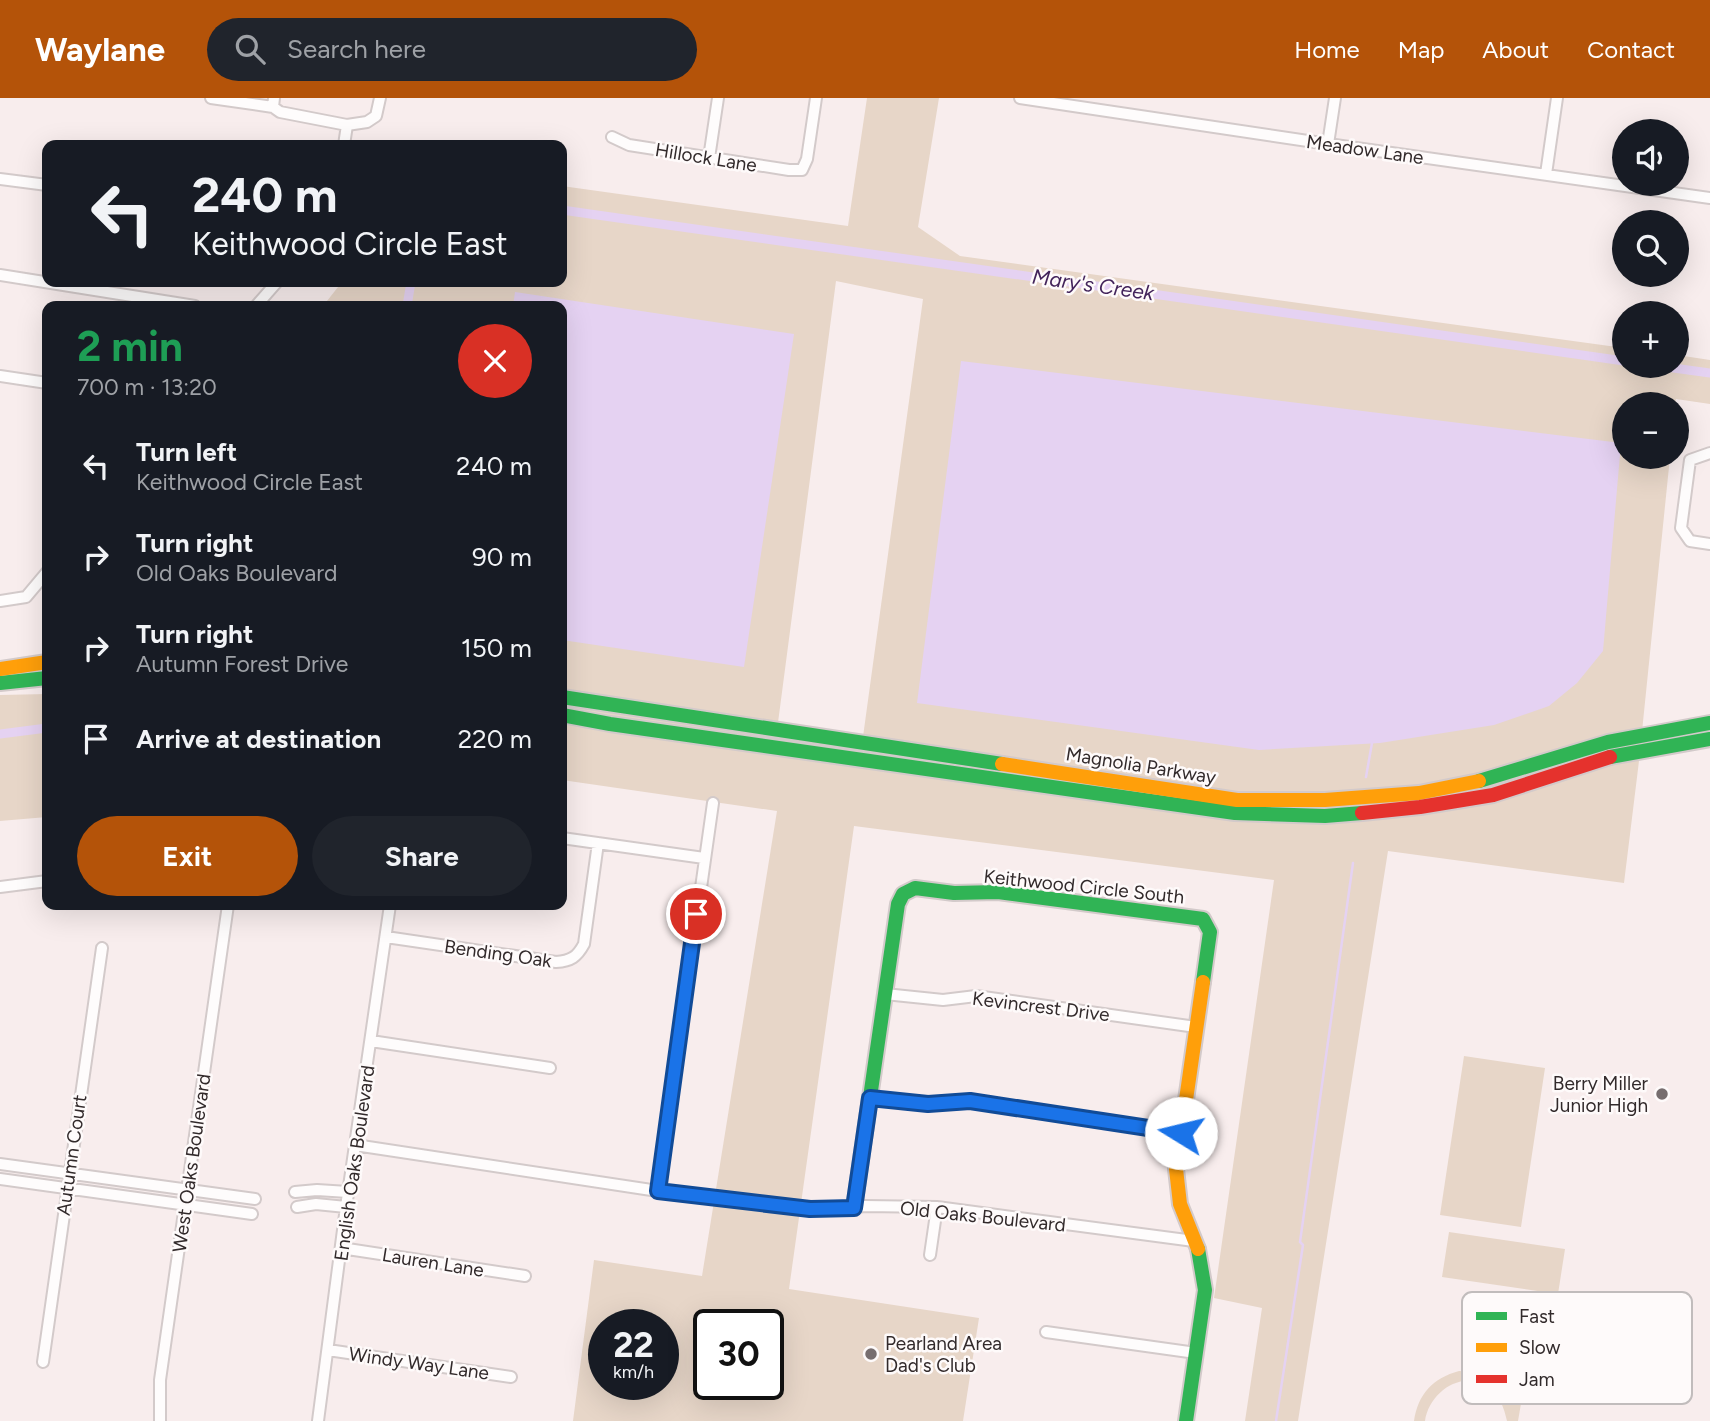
<!DOCTYPE html>
<meta charset="utf-8">
<style>
:root{--surface:#171b24;--page:#20242c;--text:#f1f3f6;--muted:#9ea1a6;--accent:#b45309}
body{margin:0;font-family:Figtree,sans-serif;background:var(--page);color:var(--text);height:100vh;display:flex;flex-direction:column;font-size:26px;white-space:nowrap}
*{box-sizing:border-box;margin:0}
p{font-size:23px;color:var(--muted)}
.icon{flex:none;width:38px;height:38px;fill:none;stroke:currentColor;stroke-width:2;stroke-linecap:round;stroke-linejoin:round}
.map{position:relative;flex:1;overflow:hidden}
.details{position:absolute;left:42px;top:203px;width:525px;height:609px;display:flex;flex-direction:column;background:var(--surface);border-radius:14px;box-shadow:0 7px 28px #0002}
.details>*{flex:none}
.top-card{position:absolute;left:42px;top:42px;width:525px;height:147px;border-radius:14px;box-shadow:0 7px 28px #0002;background:#171b24;color:var(--text);overflow:hidden}
.controls{position:absolute;left:1612px;top:21px;display:grid;gap:14px}
.controls a{display:grid;place-items:center;width:77px;height:77px;border-radius:50%;background:var(--surface);box-shadow:0 7px 28px #0002;font-size:35px}
.speed{position:absolute;left:588px;top:1211px;display:flex;gap:14px;font-size:35px;font-weight:700;text-align:center}
.speed>*{display:grid;place-content:center;width:91px;height:91px;border-radius:50%;background:var(--surface);box-shadow:0 7px 28px #0002;line-height:1}
.speed small{font-size:18px;font-weight:400}
.speed .limit{border:4px solid #111;border-radius:10px;background:#fff;color:#111}
.pin{position:absolute;display:grid;place-items:center;width:60px;height:60px;color:#fff;margin:-30px;border:4px solid #fff;border-radius:50%;box-shadow:0 2px 7px #0007}
.me{position:absolute;width:77px;margin:-38px;rotate:279deg;stroke-linejoin:round;filter:drop-shadow(0 0 5px #0008)}
.turn{display:flex;align-items:center;gap:24px;height:147px;padding:0 35px;font-size:32px}
.turn .icon{width:91px;height:91px;stroke-width:2.5}
.turn b{display:block;font-size:49px;line-height:60px}
.round{display:grid;place-items:center;flex:none;width:74px;height:74px;border-radius:37px;background:var(--page)}
.summary{display:flex;align-items:center;justify-content:space-between;height:119px;padding:0 35px}
h1{font-size:42px;font-weight:700;line-height:52px;color:#1e9e55}
.button{display:flex;gap:14px;margin-top:auto;padding:14px 35px}
.button a{flex:1;height:80px;border-radius:42px;background:var(--accent);color:#fff;font-size:28px;font-weight:700;line-height:80px;text-align:center}
.button a+a{background:var(--page);color:var(--text)}
ul{padding:0;list-style:none}
li{display:flex;align-items:center;gap:21px;height:91px;padding:0 35px}
li div{flex:1}
li b{display:block;font-size:26px}
li em{font-style:normal}
header{display:flex;align-items:center;gap:42px;box-sizing:border-box;height:98px;padding:0 35px;background:var(--accent);color:#fff}
header strong{font-size:33px}
nav{display:flex;gap:38px;margin-inline-start:auto;font-size:24px}
.search{width:490px;height:63px;background:var(--page);display:flex;align-items:center;gap:18px;box-sizing:border-box;padding:0 24px;border-radius:38px;color:var(--muted);font-size:26px}
.map>svg:first-child{display:block}
.green{fill:#e7d6c8;fill-rule:evenodd}
.water{fill:#e5d2f2}
.lines{fill:none;stroke-linecap:round;stroke-linejoin:round}
.stream{stroke:#e5d2f2;stroke-width:2.5}
.canal{stroke:#e5d2f2;stroke-width:9}
.street-casing{stroke:#d3caca;stroke-width:14}
.fast-casing{stroke:#d3caca;stroke-width:18}
.slow-casing{stroke:#d3caca;stroke-width:18}
.jam-casing{stroke:#d3caca;stroke-width:18}
.street{stroke:#fefcfc;stroke-width:10}
.fast{stroke:#30b455;stroke-width:14}
.slow{stroke:#ff9f0a;stroke-width:14}
.jam{stroke:#e5322d;stroke-width:14}
.route-casing{stroke:#114b97;stroke-width:18}
.route{stroke:#1a73e8;stroke-width:12}
.poi-dot{fill:#776e6f;stroke:#fefafa;stroke-width:2.5}
.labels{text-anchor:middle;stroke-width:5;stroke-linejoin:round;paint-order:stroke}
.street-label{font-size:19px;fill:#322a2b;stroke:#fefafa}
.poi-label{font-size:19px;fill:#322a2b;stroke:#fefafa;text-anchor:end}
.water-label{font-size:21px;font-style:italic;fill:#43245b;stroke:#fefafa}
.key{fill:#fefafa;stroke:#c1bcbc;stroke-width:2}
.key-label{font-size:19px;fill:#322a2b}
</style>
<header>
<strong>Waylane</strong>
<div class="search"><svg class="icon" aria-label="search" viewBox="0 0 24 24"><circle cx="10" cy="10" r="6"/><path d="M15 15l6 6"/></svg>Search here</div>
<nav><a>Home</a><a>Map</a><a>About</a><a>Contact</a></nav>
</header>
<div class="map">
<svg width="1710" height="1323" viewBox="0 0 1710 1323">
<rect width="100%" height="100%" fill="#f8eded"/>
<path class="green" d="M867,0H939L918,129L960,158L1624,250V268H1676L1677,257L1710,262V306L1676,301L1675,306H1624V359H1670L1639,663L1624,785L1388,753L1298,1323H1245L1262,1210L1214,1200L1274,782L854,728L789,1191L979,1220L963,1323H573L594,1162L702,1178L777,713L562,682V208H323L342,184H562V88L848,128ZM836,183L923,201L859,668L774,655ZM604,1227H663V1286H604ZM709,1227H768V1286H709Z
M47,596V719L0,723V597Z
M1464,958L1545,970L1521,1129L1440,1117Z
M1449,1134L1565,1151L1558,1196L1442,1179Z
M1459,1273C1481,1274 1496,1280 1510,1297L1512,1292L1523,1294L1518,1323H1507C1504,1310 1500,1297 1488,1289C1461,1271 1429,1295 1425,1323H1414C1418,1296 1433,1280 1459,1273Z"/>
<path class="water" d="M515,194L794,236L744,569L562,542V208H513Z
M961,263L1621,345L1603,553L1577,585L1549,608L1494,627L1380,645L1259,652L917,605Z"/>
<g class="lines">
<path class="stream" d="M1366,679L1372,645
M1276,1323L1303,1147L1300,1144L1353,765"/>
<path class="canal" d="M562,112L1624,263
M407,208L411,184
M1659,268L1710,275
M0,636L47,630"/>
<g class="street-casing">
<path id="street" d="M211,0L273,9
M274,0L273,9L280,14L347,27
M1020,0L1328,46L1710,100
M612,39L629,47L789,72H802L807,61L816,0
M1328,46L1335,0
M344,47L347,27L367,24L376,18L380,0
M709,60L718,0
M1546,76L1557,0
M0,81L47,87
M0,177L195,208
M256,208L277,184
M0,278L47,285
M1710,355L1690,362L1681,430L1690,443L1710,446
M0,503L26,499L47,474
M562,740L704,760
M0,789L47,783
M386,839L556,864C571,863 577,859 584,846L598,745
M885,896L943,902L976,898L1196,929
M371,943L550,970
M870,1000L928,1006L970,1003L1181,1035
M355,1047L658,1093L788,1109L838,1111L865,1108L937,1109L1194,1143
M0,1066L255,1101
M0,1081L252,1116
M658,1093L713,705
M295,1094L317,1092L348,1094
M297,1109L316,1106L346,1109
M341,1150L525,1178
M930,1157L937,1109
M1046,1234L1196,1255
M328,1252L511,1279
M43,1264L102,850
M160,1323V1282L228,807
M318,1323L346,1109L390,807"/>
</g>
<g class="fast-casing">
<path id="fast" d="M0,585L47,580
M562,599L1002,666
M562,617L610,626L1235,715L1325,718L1362,715
M1610,659L1710,641
M1479,683L1608,644L1710,625
M854,1110L898,806L903,796L915,790L954,795L998,794L1203,821L1210,834L1203,884
M1186,1323L1205,1192L1198,1151"/>
</g>
<g class="slow-casing">
<path id="slow" d="M0,571L47,564
M1002,666L1237,702H1325L1419,695L1479,683
M1198,1151L1180,1106L1176,1071L1203,884"/>
</g>
<g class="jam-casing">
<path id="jam" d="M1362,715L1420,709L1493,697L1610,659"/>
</g>
<use href="#street" class="street"/>
<use href="#fast" class="fast"/>
<use href="#slow" class="slow"/>
<use href="#jam" class="jam"/>
</g>
<g class="lines">
<g class="route-casing">
<path id="route" d="M696,816L658,1093L810,1111L854,1110L870,1000L928,1006L970,1003L1181,1035"/>
</g>
<use href="#route" class="route"/>
</g>
<g class="poi-dot">
<circle cx="1662" cy="996" r="7"/>
<circle cx="871" cy="1256" r="7"/>
</g>
<g class="labels">
<g class="street-label">
<text transform="translate(1365 51) rotate(8)" y="7">Meadow Lane</text>
<text transform="translate(706 59) rotate(9)" y="7">Hillock Lane</text>
<text transform="translate(1141 667) rotate(9)" y="7">Magnolia Parkway</text>
<text transform="translate(1084 788) rotate(6)" y="7">Keithwood Circle South</text>
<text transform="translate(498 855) rotate(8)" y="7">Bending Oak</text>
<text transform="translate(1041 908) rotate(7)" y="7">Kevincrest Drive</text>
<text transform="translate(71 1057) rotate(-82)" y="7">Autumn Court</text>
<text transform="translate(191 1065) rotate(-82)" y="7">West Oaks Boulevard</text>
<text transform="translate(354 1065) rotate(-82)" y="7">English Oaks Boulevard</text>
<text transform="translate(983 1118) rotate(6)" y="7">Old Oaks Boulevard</text>
<text transform="translate(433 1164) rotate(9)" y="7">Lauren Lane</text>
<text transform="translate(419 1265) rotate(8)" y="7">Windy Way Lane</text>
</g>
<g class="poi-label">
<text x="1648" y="992">Berry Miller<tspan x="1648" dy="22">Junior High</tspan></text>
<text x="885" y="1252" text-anchor="start">Pearland Area<tspan x="885" dy="22">Dad's Club</tspan></text>
</g>
<g class="water-label">
<text transform="translate(1093 187) rotate(8)" y="7">Mary's Creek</text>
</g>
</g>
<rect x="1462" y="1194" width="230" height="112" rx="10" class="key"/>
<rect x="1476" y="1214" width="31" height="8" fill="#30b455"/>
<rect x="1476" y="1245" width="31" height="9" fill="#ff9f0a"/>
<rect x="1476" y="1277" width="31" height="8" fill="#e5322d"/>
<g class="key-label">
<text x="1519" y="1225">Fast</text>
<text x="1519" y="1256">Slow</text>
<text x="1519" y="1288">Jam</text>
</g>
</svg>
<div class="controls">
<a><svg class="icon" aria-label="sound" viewBox="0 0 24 24"><path d="M4 9h4l5-4v14l-5-4H4zM17 9q2 3 0 6"/></svg></a>
<a><svg class="icon" aria-label="search" viewBox="0 0 24 24"><circle cx="10" cy="10" r="6"/><path d="M15 15l6 6"/></svg></a>
<a>+</a>
<a>−</a>
</div>
<div class="speed"><div>22<small>km/h</small></div><div class="limit">30</div></div>
<div class="pin" style="left:696px;top:816px;background:#d93025"><svg class="icon" aria-label="arrive" viewBox="0 0 24 24"><path d="M6 21V4h12l-3 4 3 4H6"/></svg></div>
<svg class="me" style="left:1181px;top:1035px" viewBox="-20 -20 40 40"><circle r="19" fill="#fff"/><path d="M0-13L10 11 0 6-10 11z" fill="#1a73e8"/></svg>
<div class="top-card">
<div class="turn"><svg class="icon" aria-label="left" viewBox="0 0 24 24"><path d="M17 20v-9H6M10 6l-5 5 5 5"/></svg><div><b>240 m</b>Keithwood Circle East</div></div>
</div>
<section class="details">
<div class="summary"><div><h1>2 min</h1><p>700 m · 13:20</p></div><a class="round" style="background:#d93025;color:#fff"><svg class="icon" aria-label="close" viewBox="0 0 24 24"><path d="M6 6l12 12M18 6L6 18"/></svg></a></div>
<ul>
<li><svg class="icon" aria-label="left" viewBox="0 0 24 24"><path d="M17 20v-9H6M10 6l-5 5 5 5"/></svg><div><b>Turn left</b><p>Keithwood Circle East</p></div><em>240 m</em></li>
<li><svg class="icon" aria-label="right" viewBox="0 0 24 24"><path d="M7 20v-9h11M14 6l5 5-5 5"/></svg><div><b>Turn right</b><p>Old Oaks Boulevard</p></div><em>90 m</em></li>
<li><svg class="icon" aria-label="right" viewBox="0 0 24 24"><path d="M7 20v-9h11M14 6l5 5-5 5"/></svg><div><b>Turn right</b><p>Autumn Forest Drive</p></div><em>150 m</em></li>
<li><svg class="icon" aria-label="arrive" viewBox="0 0 24 24"><path d="M6 21V4h12l-3 4 3 4H6"/></svg><div><b>Arrive at destination</b></div><em>220 m</em></li>
</ul>
<div class="button"><a>Exit</a><a>Share</a></div>
</section>
</div>
